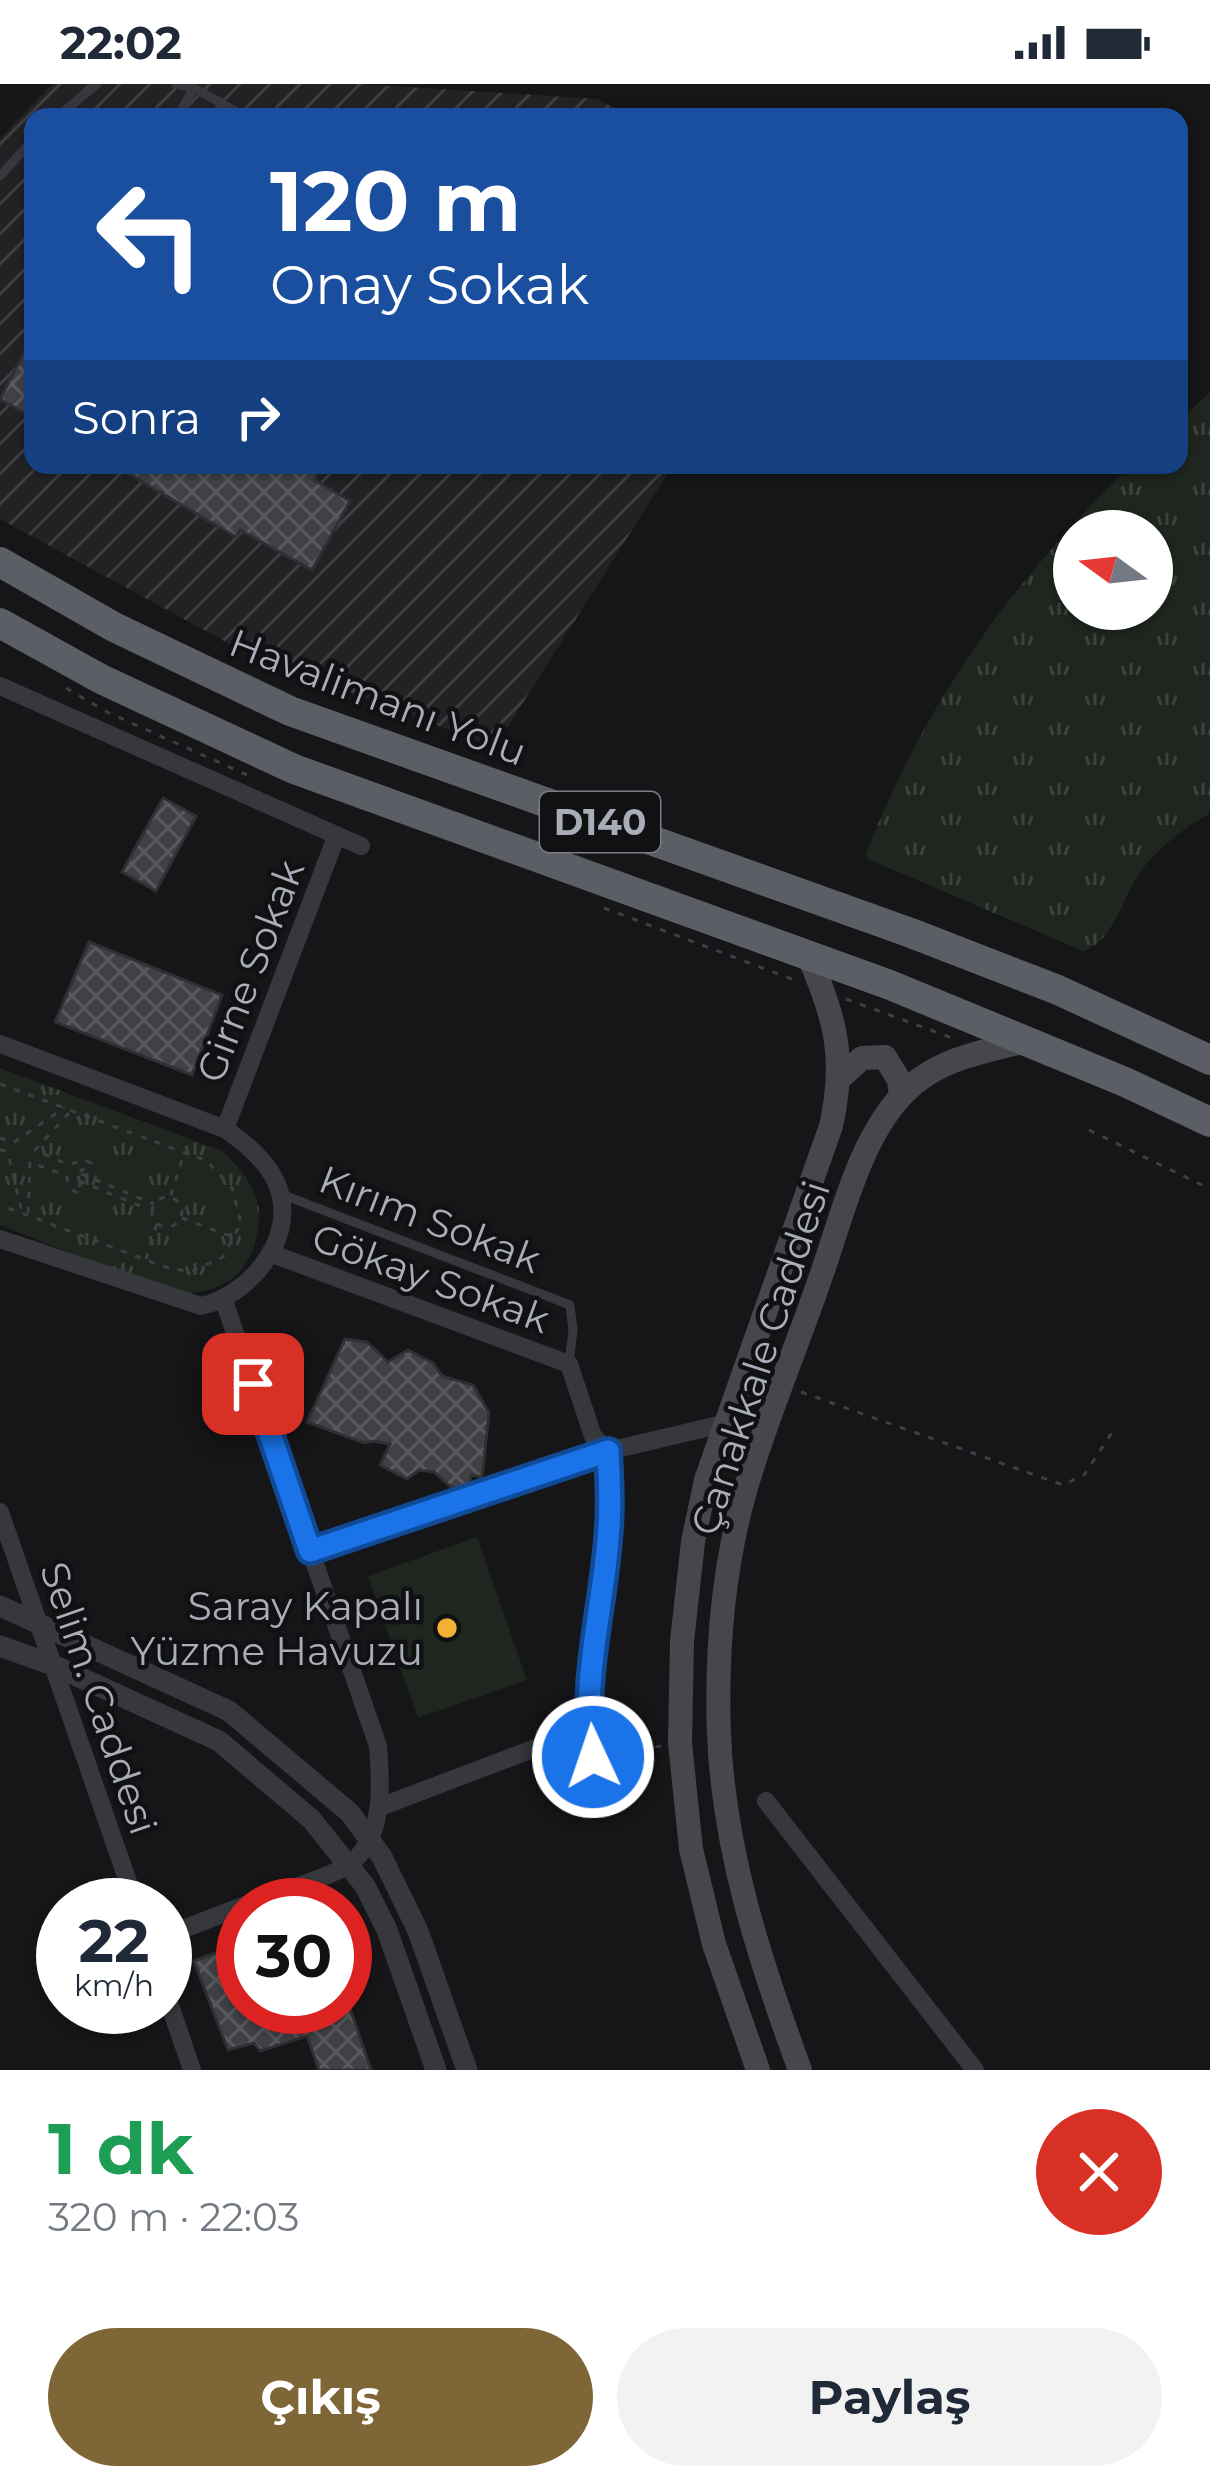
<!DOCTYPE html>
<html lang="tr">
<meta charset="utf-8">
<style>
:root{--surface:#fff;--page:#f2f2f3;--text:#1f2937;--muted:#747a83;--accent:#7e6636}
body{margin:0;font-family:Montserrat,sans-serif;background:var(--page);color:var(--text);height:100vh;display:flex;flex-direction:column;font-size:45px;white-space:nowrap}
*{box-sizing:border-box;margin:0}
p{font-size:39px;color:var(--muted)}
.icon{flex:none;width:66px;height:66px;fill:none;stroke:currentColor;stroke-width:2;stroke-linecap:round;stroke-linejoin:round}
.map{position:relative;height:1986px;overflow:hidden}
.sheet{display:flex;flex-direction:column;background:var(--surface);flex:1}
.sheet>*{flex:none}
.top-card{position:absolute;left:24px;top:24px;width:1164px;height:366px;border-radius:24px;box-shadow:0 3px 9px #0004;background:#1a4fa0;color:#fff;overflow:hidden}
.needle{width:78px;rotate:285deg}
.controls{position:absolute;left:1053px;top:426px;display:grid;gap:24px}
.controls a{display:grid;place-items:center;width:120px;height:120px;border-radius:50%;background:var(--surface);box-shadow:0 3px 9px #0004;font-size:60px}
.speed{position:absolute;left:36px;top:1794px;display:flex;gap:24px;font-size:60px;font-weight:700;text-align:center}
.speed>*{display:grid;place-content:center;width:156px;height:156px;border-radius:50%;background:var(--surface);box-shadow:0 3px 9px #0004;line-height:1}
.speed small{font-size:30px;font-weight:400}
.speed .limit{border:18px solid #d22;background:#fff;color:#111}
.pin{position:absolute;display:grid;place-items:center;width:102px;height:102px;color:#fff;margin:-51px;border-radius:24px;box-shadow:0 6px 18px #0006}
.me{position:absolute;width:132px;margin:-66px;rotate:357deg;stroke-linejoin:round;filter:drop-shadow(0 0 9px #0008)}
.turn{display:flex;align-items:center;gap:42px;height:252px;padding:0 48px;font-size:54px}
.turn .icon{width:156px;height:156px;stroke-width:2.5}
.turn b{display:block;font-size:84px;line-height:102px}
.then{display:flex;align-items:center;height:114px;padding:0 48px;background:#0003;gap:24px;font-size:45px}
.round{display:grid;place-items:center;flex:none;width:126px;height:126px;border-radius:63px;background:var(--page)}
.overview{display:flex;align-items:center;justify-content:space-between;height:204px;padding:0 48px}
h1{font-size:72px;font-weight:700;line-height:90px;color:#1e9e55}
.cta{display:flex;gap:24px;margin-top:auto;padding:24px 48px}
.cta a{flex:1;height:138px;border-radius:72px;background:var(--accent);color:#fff;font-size:48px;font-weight:700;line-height:138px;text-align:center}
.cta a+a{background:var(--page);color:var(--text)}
.status{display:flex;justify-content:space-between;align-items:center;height:84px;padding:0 60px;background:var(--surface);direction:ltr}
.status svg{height:33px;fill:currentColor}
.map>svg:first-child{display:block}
.industrial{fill:url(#industrial-furrows)}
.grass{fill:url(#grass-tufts);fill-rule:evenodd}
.pitch{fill:#1e261f}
.building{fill:url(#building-cross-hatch);stroke:#303034;stroke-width:3}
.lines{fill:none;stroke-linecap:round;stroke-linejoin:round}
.path{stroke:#3d3f44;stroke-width:3;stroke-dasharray:6 9;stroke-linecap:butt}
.service{stroke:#37383d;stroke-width:9}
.minor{stroke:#37383d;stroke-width:18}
.tertiary{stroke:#37383d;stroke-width:21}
.secondary{stroke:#45474d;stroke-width:24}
.trunk{stroke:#5b5e65;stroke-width:30}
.route-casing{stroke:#114b97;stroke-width:30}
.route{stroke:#1a73e8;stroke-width:21}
.poi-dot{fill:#f2b134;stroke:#111113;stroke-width:4.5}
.labels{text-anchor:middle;stroke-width:9;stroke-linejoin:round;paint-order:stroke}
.shield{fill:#111113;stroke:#7b7e86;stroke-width:3}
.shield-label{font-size:36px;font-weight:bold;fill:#a8adb8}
.street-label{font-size:39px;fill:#a8adb8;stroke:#111113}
.poi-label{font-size:39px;fill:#a8adb8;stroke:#111113;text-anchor:end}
</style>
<div class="status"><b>22:02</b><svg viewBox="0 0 49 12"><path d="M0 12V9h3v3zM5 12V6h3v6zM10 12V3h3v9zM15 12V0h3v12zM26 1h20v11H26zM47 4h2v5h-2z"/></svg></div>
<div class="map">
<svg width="1210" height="1986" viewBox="0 0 1210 1986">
<defs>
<pattern id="industrial-furrows" width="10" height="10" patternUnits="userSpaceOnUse" patternTransform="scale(3)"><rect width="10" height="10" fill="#222225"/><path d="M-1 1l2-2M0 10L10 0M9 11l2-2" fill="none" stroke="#3f3f43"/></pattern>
<pattern id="grass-tufts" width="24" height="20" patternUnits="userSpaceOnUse" patternTransform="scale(3)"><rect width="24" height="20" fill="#1e261f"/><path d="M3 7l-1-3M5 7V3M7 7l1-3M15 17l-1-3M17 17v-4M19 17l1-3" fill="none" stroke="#3c433d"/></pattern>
<pattern id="building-cross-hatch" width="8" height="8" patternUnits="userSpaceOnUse" patternTransform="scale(3)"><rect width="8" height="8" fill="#404145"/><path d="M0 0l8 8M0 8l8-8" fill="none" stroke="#595a5e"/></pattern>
</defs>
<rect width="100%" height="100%" fill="#161618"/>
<path class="industrial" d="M52,0H361L597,15L632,33H33V381H673L495,663L248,570L0,435V54Z"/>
<path class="grass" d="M1210,308V729C1184,744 1163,760 1143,784C1124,807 1114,859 1083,867L868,775L866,770C923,621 1016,491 1132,381H1179V337ZM1074,447H1152V525H1074Z
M0,984L222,1067C236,1080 249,1094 256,1113C261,1125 259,1139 257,1151C248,1195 215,1212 172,1209L0,1141Z"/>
<path class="pitch" d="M477,1453L527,1596L418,1634L368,1492Z"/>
<path class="building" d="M33,251V334L0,315Z
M114,381H322L314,396L350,417L312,486L240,446L236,453Z
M163,714L196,732L156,807L122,788Z
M89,858L222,911L192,991L55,938Z
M345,1255L367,1258L388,1278L408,1266L433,1279L442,1292L473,1301L489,1329L482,1393L471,1391L469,1405L451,1403L434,1388L419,1386L407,1395L380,1381L390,1360L373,1357L364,1359L307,1338Z
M243,1859V1923H345V1910L371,1986H319L307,1952L260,1967L254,1959L228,1966L194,1877Z"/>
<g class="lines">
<path class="path" d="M66,604L107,628L247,691
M604,824L797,897
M846,915L955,955
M0,1000L207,1077L232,1104L241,1139L223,1173L190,1188L162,1182L0,1121
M1089,1046L1210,1105
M0,1054L13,1059L64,1024
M0,1065L8,1069L22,1129
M81,1090L154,1120
M79,1097L148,1125
M171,1111L184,1069
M152 1128a15 15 0 1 1 30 0a15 15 0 1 1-30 0Z
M28,1129L30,1078L66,1092L71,1105L79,1110L81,1086L88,1084L91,1079L84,1076L69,1081L35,1066L71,1027
M182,1134L235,1154
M146,1175L157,1139
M801,1308L1063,1401L1084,1391L1113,1347
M611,1670L661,1662"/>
<path class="service" d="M176,0L194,4L246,33
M57,33L97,0
M177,33L194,4
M0,92L33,56
M281,1110L570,1221L573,1246L569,1280"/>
<path class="minor" d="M0,602L361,762
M0,960L225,1045C247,1060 273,1082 280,1109C294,1159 246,1213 201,1222L0,1155
M225,1045L336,753
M270,1169L569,1280L593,1352L608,1367L723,1340
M224,1217L378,1662C381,1701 385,1751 351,1779C333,1793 269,1811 245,1821
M0,1428L136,1821
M310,1467L608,1367C609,1392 610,1417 609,1442C605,1523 581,1599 594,1682
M766,1717L975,1986
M380,1723L588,1644
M165,1852L243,1822
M165,1907L192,1986"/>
<path class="tertiary" d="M0,1522L229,1627L350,1729L382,1773L418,1847L467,1986
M0,1562L53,1581L219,1657L311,1735L365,1802L387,1846L436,1986"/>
<path class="secondary" d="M839,995L862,974L885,973L899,996L901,1012
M758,1986L714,1860L691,1765L680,1659L682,1557L693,1458L706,1396L831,1042C846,975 836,935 809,873
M800,1986C760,1877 724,1768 719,1651C716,1569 723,1485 745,1407C766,1334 797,1263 821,1192C842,1133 859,1056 903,1010C936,975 982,968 1026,957"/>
<path class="trunk" d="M0,478L114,543L290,627L911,849L1058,906L1210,976
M0,539L101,595L294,685L890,901L1125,998L1210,1038"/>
</g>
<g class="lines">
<g class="route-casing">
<path id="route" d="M253,1300L310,1467L608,1367C609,1392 611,1417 609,1442C605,1520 580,1595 593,1673"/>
</g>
<use href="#route" class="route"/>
</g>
<circle class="poi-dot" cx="447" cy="1544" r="12"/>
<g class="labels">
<rect class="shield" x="540" y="708" width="120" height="60" rx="9"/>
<g class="shield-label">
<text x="600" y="751">D140</text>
</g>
<g class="street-label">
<text transform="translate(378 613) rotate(21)" y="14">Havalimanı Yolu</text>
<text transform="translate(250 887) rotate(-69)" y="14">Girne Sokak</text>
<text transform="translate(430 1135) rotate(21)" y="14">Kırım Sokak</text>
<text transform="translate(431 1194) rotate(20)" y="14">Gökay Sokak</text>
<text transform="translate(760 1274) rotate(-72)" y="14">Çanakkale Caddesi</text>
<text transform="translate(99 1614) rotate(71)" y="14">Selim. Caddesi</text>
</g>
<g class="poi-label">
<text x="423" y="1536">Saray Kapalı<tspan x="423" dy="45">Yüzme Havuzu</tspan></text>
</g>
</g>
</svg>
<div class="controls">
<a><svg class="needle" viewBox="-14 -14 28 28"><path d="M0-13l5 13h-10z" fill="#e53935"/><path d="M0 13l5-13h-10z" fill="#747a83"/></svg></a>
</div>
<div class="speed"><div>22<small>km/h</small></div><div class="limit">30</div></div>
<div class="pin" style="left:253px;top:1300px;background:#d93025"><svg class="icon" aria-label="arrive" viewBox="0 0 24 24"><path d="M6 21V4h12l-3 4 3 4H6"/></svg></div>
<svg class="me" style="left:593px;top:1673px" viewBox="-20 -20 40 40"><circle r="17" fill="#1a73e8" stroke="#fff" stroke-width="3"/><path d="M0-11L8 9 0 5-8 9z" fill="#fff"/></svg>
<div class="top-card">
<div class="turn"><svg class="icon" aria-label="left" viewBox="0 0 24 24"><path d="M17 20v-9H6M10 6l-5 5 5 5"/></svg><div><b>120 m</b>Onay Sokak</div></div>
<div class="then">Sonra<svg class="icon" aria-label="right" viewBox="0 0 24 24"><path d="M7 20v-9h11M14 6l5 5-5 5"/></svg></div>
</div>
</div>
<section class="sheet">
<div class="overview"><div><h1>1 dk</h1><p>320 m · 22:03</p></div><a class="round" style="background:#d93025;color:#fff"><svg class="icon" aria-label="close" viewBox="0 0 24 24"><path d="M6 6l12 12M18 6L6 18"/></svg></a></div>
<div class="cta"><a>Çıkış</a><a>Paylaş</a></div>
</section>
